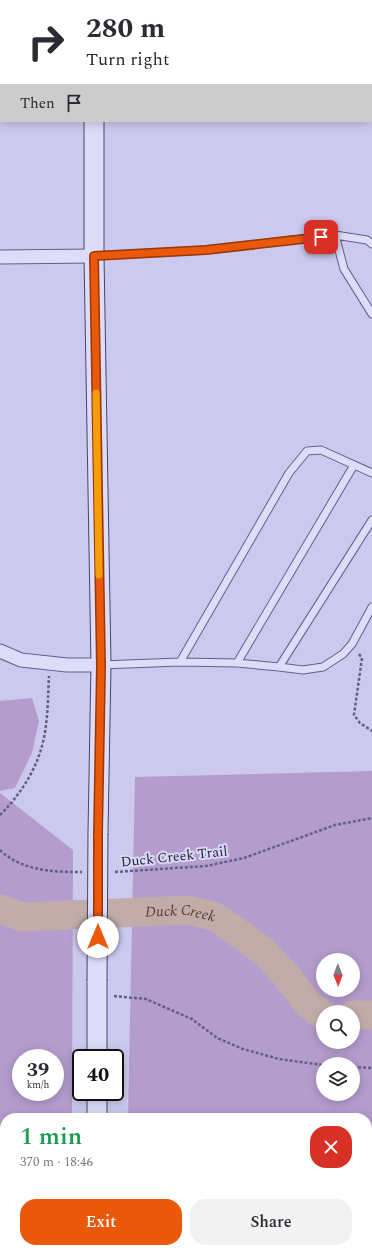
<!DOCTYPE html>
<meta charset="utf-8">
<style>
:root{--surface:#fff;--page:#f2f2f3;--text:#2b2b33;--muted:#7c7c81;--accent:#ea580c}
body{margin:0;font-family:Spectral,serif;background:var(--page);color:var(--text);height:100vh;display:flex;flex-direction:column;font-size:15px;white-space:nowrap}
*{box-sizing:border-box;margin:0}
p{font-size:13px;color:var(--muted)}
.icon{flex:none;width:22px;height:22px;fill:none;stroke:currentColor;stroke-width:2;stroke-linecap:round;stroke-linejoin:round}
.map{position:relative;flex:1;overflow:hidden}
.side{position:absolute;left:0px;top:1113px;width:372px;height:140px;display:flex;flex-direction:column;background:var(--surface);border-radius:16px 16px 0 0;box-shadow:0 2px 10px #0003}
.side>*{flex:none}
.top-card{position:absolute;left:0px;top:0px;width:372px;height:122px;box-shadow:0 2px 10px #0003;background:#fff;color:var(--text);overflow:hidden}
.needle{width:26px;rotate:179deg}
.tools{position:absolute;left:316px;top:953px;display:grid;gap:8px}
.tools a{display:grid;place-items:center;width:44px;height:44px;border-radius:50%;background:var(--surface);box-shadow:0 2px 10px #0003;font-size:20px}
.speed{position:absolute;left:12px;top:1049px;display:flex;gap:8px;font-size:20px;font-weight:700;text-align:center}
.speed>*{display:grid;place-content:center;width:52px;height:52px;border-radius:50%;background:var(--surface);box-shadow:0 2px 10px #0003;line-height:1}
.speed small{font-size:10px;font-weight:400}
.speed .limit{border:2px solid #111;border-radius:6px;background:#fff;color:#111}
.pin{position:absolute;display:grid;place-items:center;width:34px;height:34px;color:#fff;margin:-17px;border-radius:8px;box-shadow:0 2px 6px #0006}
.me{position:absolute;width:44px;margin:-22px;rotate:0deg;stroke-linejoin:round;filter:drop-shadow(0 0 3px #0008)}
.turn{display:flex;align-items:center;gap:14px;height:84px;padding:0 20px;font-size:18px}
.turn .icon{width:52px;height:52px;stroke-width:2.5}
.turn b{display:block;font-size:28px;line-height:34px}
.then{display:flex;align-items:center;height:38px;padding:0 20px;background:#0003;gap:8px;font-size:15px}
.round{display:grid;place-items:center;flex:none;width:42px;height:42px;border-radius:16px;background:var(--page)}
.summary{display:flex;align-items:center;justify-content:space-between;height:68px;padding:0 20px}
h1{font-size:24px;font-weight:600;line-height:30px;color:#1e9e55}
.button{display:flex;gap:8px;margin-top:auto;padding:8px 20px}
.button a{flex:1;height:46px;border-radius:16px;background:var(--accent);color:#fff;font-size:16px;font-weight:600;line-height:46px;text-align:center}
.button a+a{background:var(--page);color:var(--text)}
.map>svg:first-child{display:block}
.green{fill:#b49ccd;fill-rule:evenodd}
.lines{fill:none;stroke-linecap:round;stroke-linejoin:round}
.river{stroke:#c2aca9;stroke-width:29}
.lane-casing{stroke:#5e618a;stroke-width:9}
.street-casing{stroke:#5e618a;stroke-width:15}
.secondary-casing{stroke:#41466c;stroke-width:21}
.path{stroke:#5e618a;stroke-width:2.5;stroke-dasharray:3 2;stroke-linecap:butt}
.lane{stroke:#dfdcf9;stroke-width:7}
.street{stroke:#dfdcf9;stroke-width:13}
.secondary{stroke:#dfdcf9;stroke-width:19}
.secondary-bridge-casing{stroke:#41466c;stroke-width:21;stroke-linecap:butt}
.secondary-bridge{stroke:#dfdcf9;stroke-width:19}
.route-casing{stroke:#983908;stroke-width:10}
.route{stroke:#ea580c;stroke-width:7}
.slow{stroke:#f59e0b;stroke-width:7}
.labels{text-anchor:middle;stroke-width:4;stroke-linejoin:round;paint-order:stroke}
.street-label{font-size:14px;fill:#21243b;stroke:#dbd8f6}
.water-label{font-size:15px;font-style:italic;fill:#5a3e30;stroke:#dbd8f6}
</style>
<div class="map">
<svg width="372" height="1253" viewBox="0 0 372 1253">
<rect width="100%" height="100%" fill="#ccc9ee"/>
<path class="green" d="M32,698L39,721L32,753L15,788L0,791V701Z
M372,771V1253H125L126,1248H367V1118H128L135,777ZM323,960H353V990H323ZM323,1012H353V1042H323ZM323,1064H353V1094H323Z
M0,793L73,850L72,1118H5V1248H72V1253H0ZM21,1058H55V1092H21Z"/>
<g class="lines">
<g class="river">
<path id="s1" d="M0,909L22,917L188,910L216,917L263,951L284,973L308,1004L323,1015"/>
<path d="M353,1015H372"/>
</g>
<g class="lane-casing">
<path id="lane" d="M335,235L344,269L372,314
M94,256L206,250L335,235L367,240L372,244
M180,662L289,473L307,451L321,450L372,473
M237,663L354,465
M101,665L180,662L237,663L279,667L303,670L323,667L343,654L352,644L372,607
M279,667L372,520"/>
</g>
<g class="street-casing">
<path id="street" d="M0,64H1
M0,257L94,256
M0,651L21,660L67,665H101"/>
</g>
<g class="secondary-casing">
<path id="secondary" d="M93,0V1
M94,121V256L101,665L98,833
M97,981V1058
M97,1092V1118
M97,1248V1253"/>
</g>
<path class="path" d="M359,654L362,658L354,715L360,723L372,731
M0,815C23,792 40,764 45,732C48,714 48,695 49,676
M0,850C22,871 53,872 82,872
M115,872L206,866L244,858L335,825L372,818
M114,996L146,999L192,1019L217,1038L243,1049L279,1059L323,1065
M353,1067L372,1068
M371,1209H372
M208,1248L219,1253"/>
<use href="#lane" class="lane"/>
<use href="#street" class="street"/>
<use href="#secondary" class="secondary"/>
<g class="secondary-bridge-casing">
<path id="secondary-bridge" d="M97,981L98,833"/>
</g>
<use href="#secondary-bridge" class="secondary-bridge"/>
</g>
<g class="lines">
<g class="route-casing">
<path id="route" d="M98,937V834L101,666L94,256L206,250L321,237"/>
</g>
<use href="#route" class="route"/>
<path class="slow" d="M96,393L99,575"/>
</g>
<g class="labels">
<g class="street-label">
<text transform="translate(174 856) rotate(-6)" y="5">Duck Creek Trail</text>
</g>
<g class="water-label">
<text dy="5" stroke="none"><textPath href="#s1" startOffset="182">Duck Creek</textPath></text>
</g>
</g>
</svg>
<div class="tools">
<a><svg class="needle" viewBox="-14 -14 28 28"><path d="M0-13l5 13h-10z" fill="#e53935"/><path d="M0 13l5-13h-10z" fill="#7c7c81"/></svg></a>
<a><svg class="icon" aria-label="search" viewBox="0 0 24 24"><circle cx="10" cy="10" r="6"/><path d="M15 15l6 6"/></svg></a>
<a><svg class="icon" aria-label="layers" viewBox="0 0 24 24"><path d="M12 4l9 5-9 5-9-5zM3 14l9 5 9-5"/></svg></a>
</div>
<div class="speed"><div>39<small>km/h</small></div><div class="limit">40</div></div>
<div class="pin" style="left:321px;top:237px;background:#d93025"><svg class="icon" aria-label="arrive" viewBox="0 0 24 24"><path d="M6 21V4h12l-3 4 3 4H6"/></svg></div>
<svg class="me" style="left:98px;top:937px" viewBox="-20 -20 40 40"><circle r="19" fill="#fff"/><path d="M0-13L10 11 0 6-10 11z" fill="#ea580c"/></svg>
<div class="top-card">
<div class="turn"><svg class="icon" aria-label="right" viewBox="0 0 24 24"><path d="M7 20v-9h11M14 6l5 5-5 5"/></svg><div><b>280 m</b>Turn right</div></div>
<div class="then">Then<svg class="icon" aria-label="arrive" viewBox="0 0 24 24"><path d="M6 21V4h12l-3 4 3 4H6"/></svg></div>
</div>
<section class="side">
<div class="summary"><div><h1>1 min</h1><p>370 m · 18:46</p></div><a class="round" style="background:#d93025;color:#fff"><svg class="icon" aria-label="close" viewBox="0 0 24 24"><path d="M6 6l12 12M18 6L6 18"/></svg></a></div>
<div class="button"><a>Exit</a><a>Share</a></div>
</section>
</div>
